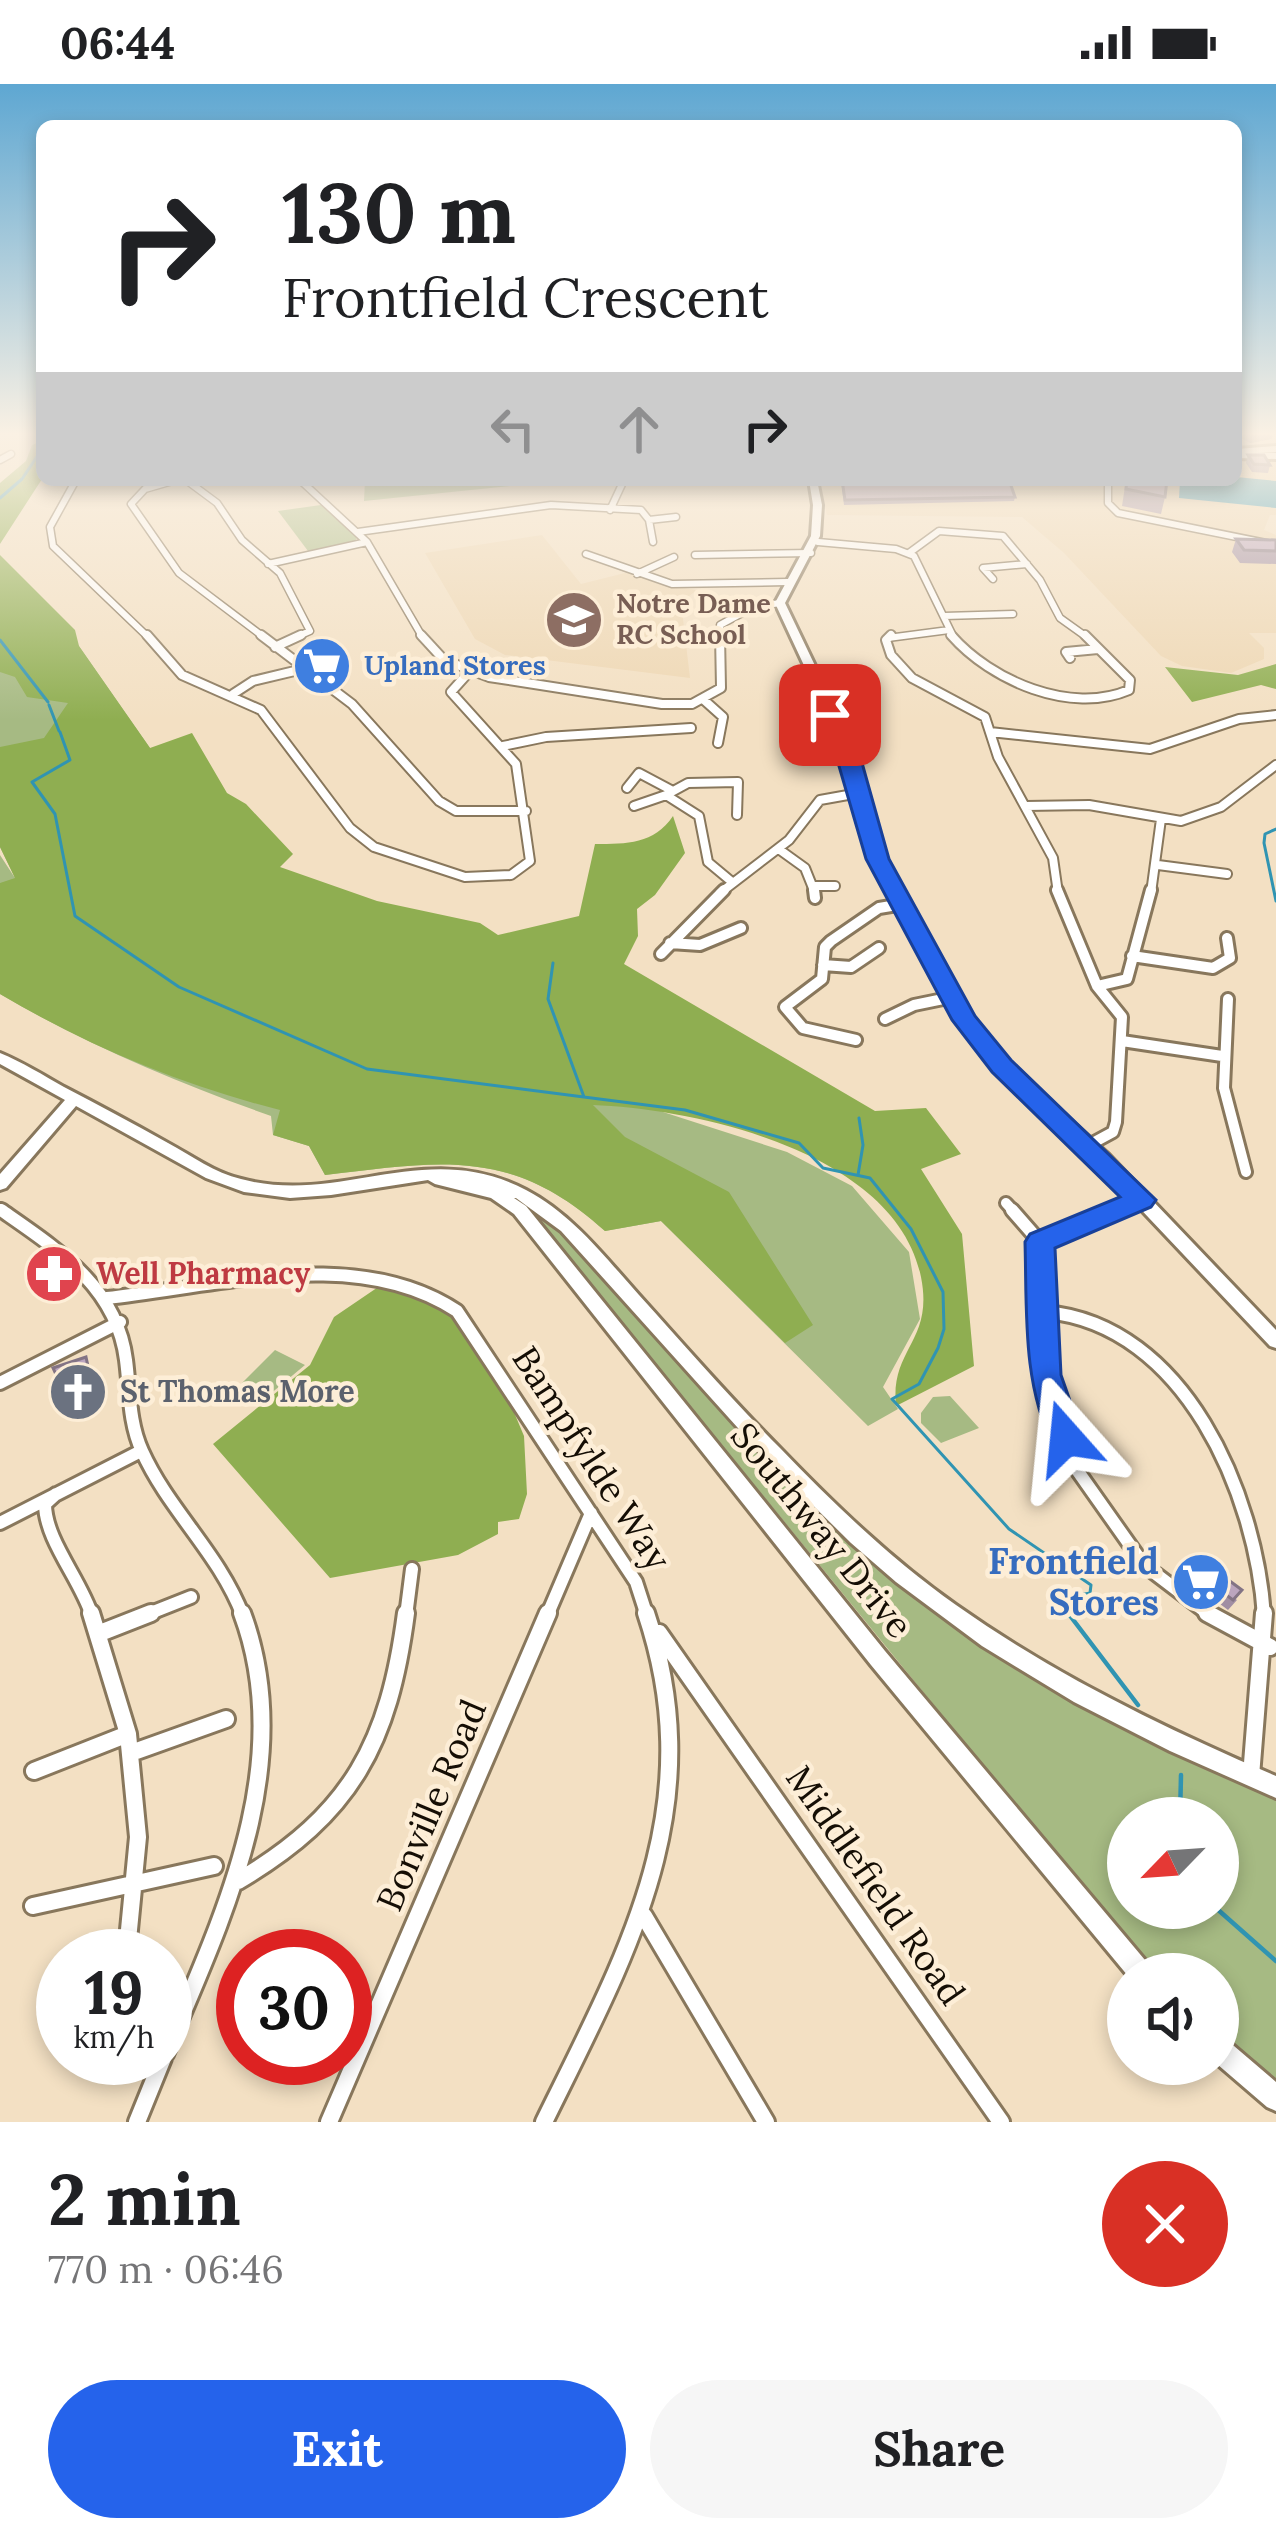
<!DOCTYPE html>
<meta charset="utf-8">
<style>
:root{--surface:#fff;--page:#f6f6f6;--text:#202124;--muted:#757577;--accent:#2563eb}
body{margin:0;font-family:Lora,serif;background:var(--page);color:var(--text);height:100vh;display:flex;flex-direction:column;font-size:45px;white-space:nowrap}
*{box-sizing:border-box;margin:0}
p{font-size:39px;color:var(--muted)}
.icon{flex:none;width:66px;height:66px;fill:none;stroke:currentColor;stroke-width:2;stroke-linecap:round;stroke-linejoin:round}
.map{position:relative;height:2038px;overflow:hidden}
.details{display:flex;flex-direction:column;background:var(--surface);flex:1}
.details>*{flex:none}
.top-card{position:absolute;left:36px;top:36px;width:1206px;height:366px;border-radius:18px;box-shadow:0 6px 18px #0003;background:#fff;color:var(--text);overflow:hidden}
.needle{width:78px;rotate:245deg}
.controls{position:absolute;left:1107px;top:1713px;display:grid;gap:24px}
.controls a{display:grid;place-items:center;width:132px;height:132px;border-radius:50%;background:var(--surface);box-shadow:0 6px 18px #0003;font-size:60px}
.speed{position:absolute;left:36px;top:1845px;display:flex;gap:24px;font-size:60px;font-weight:700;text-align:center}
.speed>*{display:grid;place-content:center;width:156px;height:156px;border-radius:50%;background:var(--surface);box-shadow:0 6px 18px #0003;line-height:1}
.speed small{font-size:30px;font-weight:400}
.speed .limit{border:18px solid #d22;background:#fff;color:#111}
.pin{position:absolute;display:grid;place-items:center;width:102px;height:102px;color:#fff;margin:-51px;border-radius:24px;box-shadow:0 6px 18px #0006}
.me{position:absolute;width:132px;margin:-66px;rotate:342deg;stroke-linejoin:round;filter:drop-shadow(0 0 9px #0008)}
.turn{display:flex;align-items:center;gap:42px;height:252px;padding:0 48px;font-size:54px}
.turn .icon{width:156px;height:156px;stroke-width:2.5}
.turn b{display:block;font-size:84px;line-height:102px}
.lanes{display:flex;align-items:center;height:114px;padding:0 48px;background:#0003;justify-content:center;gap:60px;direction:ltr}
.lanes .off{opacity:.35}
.round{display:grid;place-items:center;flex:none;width:126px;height:126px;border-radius:63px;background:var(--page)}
.overview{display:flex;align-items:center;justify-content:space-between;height:204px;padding:0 48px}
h1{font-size:72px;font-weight:700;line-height:90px}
.button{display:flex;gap:24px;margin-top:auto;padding:24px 48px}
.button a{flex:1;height:138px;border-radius:72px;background:var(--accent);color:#fff;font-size:48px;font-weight:700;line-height:138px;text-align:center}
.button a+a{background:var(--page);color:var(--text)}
.status{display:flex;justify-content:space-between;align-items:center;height:84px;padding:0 60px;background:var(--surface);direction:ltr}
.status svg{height:33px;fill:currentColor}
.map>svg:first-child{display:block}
.built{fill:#eed7b3}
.green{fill:#a6ba83;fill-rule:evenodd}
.forest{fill:#8fae51}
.water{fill:#3094b2}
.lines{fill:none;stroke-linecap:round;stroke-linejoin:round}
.stream-far1{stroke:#3094b2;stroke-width:3}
.stream{stroke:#3094b2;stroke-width:4.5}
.street-far4-casing{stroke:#88775c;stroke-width:9}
.street-far3-casing{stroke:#88775c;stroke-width:12}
.street-far2-casing{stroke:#88775c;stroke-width:16}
.street-far1-casing{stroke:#88775c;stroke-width:18}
.street-casing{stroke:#88775c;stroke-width:22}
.secondary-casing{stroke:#88775c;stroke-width:6}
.primary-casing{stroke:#88775c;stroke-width:6}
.highway-casing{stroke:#88775c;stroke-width:6}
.street-far4{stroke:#fff;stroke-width:6}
.street-far3{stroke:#fff;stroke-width:8}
.street-far2{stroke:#fff;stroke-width:10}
.street-far1{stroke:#fff;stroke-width:12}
.street{stroke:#fff;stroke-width:16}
.secondary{fill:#fff;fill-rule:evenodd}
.primary{fill:#fff;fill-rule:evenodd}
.highway{fill:#fff;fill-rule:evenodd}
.wall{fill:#a18ea3}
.shaded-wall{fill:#837485}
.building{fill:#bba5be;stroke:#837485;stroke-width:3}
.route{fill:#2563eb;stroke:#184099;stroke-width:3}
.labels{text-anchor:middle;stroke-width:9;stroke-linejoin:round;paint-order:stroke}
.far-education-label{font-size:27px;font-weight:bold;fill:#785e54;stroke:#fdeed7;text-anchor:start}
.far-shop-label{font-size:27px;font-weight:bold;fill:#366cbe;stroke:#fdeed7;text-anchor:start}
.health-label{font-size:30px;font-weight:bold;fill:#be3a42;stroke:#fdeed7;text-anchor:start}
.worship-label{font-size:30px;font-weight:bold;fill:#5b616d;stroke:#fdeed7;text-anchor:start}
.near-street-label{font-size:36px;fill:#150e05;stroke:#fdeed7}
.near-shop-label{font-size:36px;font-weight:bold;fill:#366cbe;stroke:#fdeed7;text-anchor:end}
</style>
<div class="status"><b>06:44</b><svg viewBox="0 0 49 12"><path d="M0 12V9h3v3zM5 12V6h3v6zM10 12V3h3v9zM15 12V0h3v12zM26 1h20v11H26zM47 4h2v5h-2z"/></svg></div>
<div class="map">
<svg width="1276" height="2038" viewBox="0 0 1276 2038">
<rect width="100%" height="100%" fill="#f3e0c3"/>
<path class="built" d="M1236,374L1276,376V431H1270L1264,446L1276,451V549H1249L1264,564V575L1231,589L1182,582L1161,572L1064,469L1022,433L827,431L819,396H1236Z
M542,451L581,500L629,488L658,500L697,506L681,518L690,594L505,571L475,555L425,469Z"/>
<path class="green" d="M365,396H514L510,402L364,417Z
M321,421L357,454L354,458L308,467L278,427Z
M0,475L69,548L150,664L33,698L663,1028L787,1068L852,1102L909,1168L920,1235L883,1303L898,1325L868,1342L661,1137L605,1147C512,1063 441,1077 325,1091L309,1062L273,1051L271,1032C178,999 85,960 0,910V771L15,794L0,763Z
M526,1121L557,1128L849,1449L953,1539L1276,1712V2004L1218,1950V1890H1157L1135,1868ZM1128,1734H1218V1824H1128Z
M275,1266L305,1281L263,1316L240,1301Z
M950,1312L979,1344L941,1359L921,1339V1329L933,1313Z"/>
<path class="forest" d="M42,357V395L0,460V399L26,377L32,361Z
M0,471L75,546L79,562L150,664L192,649L227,709L246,720L293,770L280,783L377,817L480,839L498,851L579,832L595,760C627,760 654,760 673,732L685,769L655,811L637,825L638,852L624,880L875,1027L926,1024L961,1070L921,1085L962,1150L974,1282L896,1322C890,1264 934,1258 921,1193C896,1069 699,1025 593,1021L625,1053L729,1108L813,1241L785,1259L661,1137L605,1147C512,1063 441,1077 325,1091L309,1062L273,1051L280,1026C181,1001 88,962 0,910V799L15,794L0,763V663L44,654L68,619L27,613L15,593L0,588Z
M1276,580V605L1261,601L1192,618L1165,583L1238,591Z
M387,1197L447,1223L508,1314L524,1352L527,1410L519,1435L498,1438V1450L458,1471L330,1494L213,1360L310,1281L334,1233Z"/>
<path class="water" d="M1236,393L1276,397V424L1179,414L1180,396Z"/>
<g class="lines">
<path class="stream-far1" d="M0,414L22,395L42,365
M0,556L48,618
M49,621L59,647
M60,648L70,676L32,698L55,730L75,832L179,903L367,985L685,1026L799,1059L823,1084L870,1094L911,1145L943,1208L944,1245L938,1264L919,1300L892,1315L1009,1445L1091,1501L1090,1509L1075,1512L1065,1522L1069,1532
M1276,745L1265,750L1264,759L1276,817
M553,879L548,915L584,1013
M858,1091L863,1061L859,1034"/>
<path class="stream" d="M1068,1529L1138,1621
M1180,1734L1181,1691
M1216,1824L1276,1877"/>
<g class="street-far4-casing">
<path id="street-far4" d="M0,376L11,370
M76,396L50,443L53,462L149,554
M176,396L145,405L131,420L179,489L265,554
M186,396L217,419L242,456L280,489L310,547L294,554
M300,396L367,458L423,554
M1108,396V419L1118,429L1276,461
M610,426L624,396
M649,436L653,458
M358,448L551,421L641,426L649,436L676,433
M818,458L896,465L914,472L954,554
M909,469L939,447L1003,452L1040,496L1060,534L1088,554
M586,470L672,500L788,498
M695,471L811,469
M268,480L367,458
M637,490L674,473
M993,495L983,484L1027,480
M944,532L1013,530
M720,554V541L753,523L780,519
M888,554L949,546"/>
</g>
<g class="street-far3-casing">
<path id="street-far3" d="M147,551L182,591L261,626L350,744L374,763L465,793L511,791L530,777L516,680L451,608L469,588
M261,551L352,620L439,717L456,727H526
M421,551L444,576L489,593L662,620H692L721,604L720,551
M891,551L886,556L891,571L912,594L985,633L998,673L1053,774L1058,809
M951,551C991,597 1071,631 1129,606L1130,596L1085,551
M275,563L301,551
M1070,574L1066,568L1098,565
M233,610L253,597L303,585
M704,616L723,633L718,659
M990,648L1150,665L1239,635L1276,631
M503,662L546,653L691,644
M627,704L639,689L671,706
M634,722L666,711
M1026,722L1089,721L1181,737L1221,723L1276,681
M780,766L805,784L815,809
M1158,781L1227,790
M732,798L708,778L699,732L666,711L688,699L738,698L737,731
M815,802H835
M720,809L789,756L820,716L859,709
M1151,809L1161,735"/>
</g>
<g class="street-far2-casing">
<path id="street-far2" d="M814,806L815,814
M1057,806L1097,902L1122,933L1116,1038L1113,1048L1089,1061
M670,859L700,861L741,844
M661,870L724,806
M1132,872L1213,884L1230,874L1227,854
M823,881L851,883L879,864
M1097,902L1127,895L1151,806
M1228,915L1224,1004L1246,1088
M885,935L914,921L953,913
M856,956L803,944L785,923L822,895L825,863L831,857L879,824L903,820
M1122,957L1222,972
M1006,1119L1015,1129
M0,1125L5,1129
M1110,1129L1141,1116"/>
</g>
<g class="street-far1-casing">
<path id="street-far1" d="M1,1126C57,1165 117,1203 126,1276C130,1307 129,1339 142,1367C169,1427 219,1469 243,1532
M1012,1126L1040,1158L1045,1291L1077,1386L1144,1481L1211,1532
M1040,1158L1117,1126
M107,1214C220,1202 357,1161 457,1227L636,1498L647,1532
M1046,1228C1185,1241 1256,1410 1264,1532
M0,1299L120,1238
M56,1410L45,1420C45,1456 81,1496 92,1532
M0,1439L141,1367
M143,1532L191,1513
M406,1532L412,1485
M547,1532L591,1429"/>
</g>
<g class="street-casing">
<path id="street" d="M91,1529L128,1650L138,1753L128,1856
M1207,1529L1270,1563
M100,1549L151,1529
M659,1549L1001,2038
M131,1669L226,1635
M34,1687L128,1650
M1251,1692L1264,1529
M238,1797C352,1730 389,1659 406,1529
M33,1822L214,1782
M644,1832L766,2038
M165,1970C223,1833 298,1679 242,1529
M137,2038L163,1974
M329,2038L548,1529
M544,2038C628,1867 711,1723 646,1529"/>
</g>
<g class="secondary-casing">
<path id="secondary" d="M809,396H817L822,421L820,452L785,519L853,661L883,775L970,934L1007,979L1109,1071L1276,1246V1264L1270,1262L1097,1079L997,985L959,939L871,775L841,661L775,519L811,452L813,421Z
M0,969C22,978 43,991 64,1003C99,1021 134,1040 168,1059C192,1072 215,1089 241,1095C341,1122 426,1053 526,1106C572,1130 605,1173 639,1211C685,1262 731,1315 780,1364C835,1421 892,1476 956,1521C1055,1591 1164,1644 1276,1692V1714L1170,1667L1074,1618L982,1562L896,1498L851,1459L765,1374L561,1147L516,1114H514L526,1122L885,1567L1150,1882L1154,1890L1128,1892L871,1581L514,1130L491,1114L435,1100L428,1096L331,1111L290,1114L244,1108L206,1094L76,1022L6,1104L0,1106V1090L65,1016L0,980Z
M1218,1953L1227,1956L1276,1998V2027L1267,2023L1217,1980Z"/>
</g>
<g class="primary-casing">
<path id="primary" d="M1276,362V368L1236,370L1237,365Z"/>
</g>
<g class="highway-casing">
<path id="highway" d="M1236,368L1276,369V375L1236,374Z"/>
</g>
<use href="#street-far4" class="street-far4"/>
<use href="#street-far3" class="street-far3"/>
<use href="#street-far2" class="street-far2"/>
<use href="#street-far1" class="street-far1"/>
<use href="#street" class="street"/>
<use href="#secondary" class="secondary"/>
<use href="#primary" class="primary"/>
<use href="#highway" class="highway"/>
</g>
<path class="wall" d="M1236,351H1273L1271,355L1250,359Z
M1248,371L1270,381L1268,389L1252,388L1246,379Z
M841,396H1009L1015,413L1014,417L844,421Z
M1126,396L1165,413L1161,430L1122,422Z
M1236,455L1276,456V480L1240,479L1232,468Z
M1191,1485L1237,1516L1228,1526L1187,1495Z"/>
<path class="shaded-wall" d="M1252,351H1273L1271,355L1250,359Z
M86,1273L92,1289L99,1321L80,1329L73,1313Z
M66,1294L72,1310L65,1313L59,1297Z"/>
<path class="building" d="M1248,371H1264L1270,381L1254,380Z
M842,396H1009L1015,413L845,416Z
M1127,396H1167L1165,413L1126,405Z
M1236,455L1276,456V467L1244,466Z
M86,1273L93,1305L73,1313L66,1294L59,1297L53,1284Z
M1200,1475L1242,1506L1233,1516L1191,1485Z"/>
<linearGradient id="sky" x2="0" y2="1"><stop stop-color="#5ea7d2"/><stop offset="0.55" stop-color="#faf1e4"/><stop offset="1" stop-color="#faf1e4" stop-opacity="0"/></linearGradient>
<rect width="1276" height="636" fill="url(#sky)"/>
<path class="route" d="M823,627H837L857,661L889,775L975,932L1011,976L1156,1116L1151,1123L1055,1164L1061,1291L1083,1354L1078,1364H1054C1022,1299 1027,1228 1025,1158L1030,1150L1120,1113L992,988L952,936L866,775Z"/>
<defs>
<g id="school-disc" transform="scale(3)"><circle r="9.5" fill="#8d6e63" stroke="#fdeed7"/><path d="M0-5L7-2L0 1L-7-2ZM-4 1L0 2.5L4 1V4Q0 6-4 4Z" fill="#fff"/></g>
<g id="supermarket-disc" transform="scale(3)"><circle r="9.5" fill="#3f7fe0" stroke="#fdeed7"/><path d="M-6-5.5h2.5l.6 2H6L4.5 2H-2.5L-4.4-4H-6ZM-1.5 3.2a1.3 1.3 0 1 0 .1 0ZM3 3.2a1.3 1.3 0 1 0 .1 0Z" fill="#fff"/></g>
<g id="pharmacy-disc" transform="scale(3)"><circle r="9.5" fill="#e0444e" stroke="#fdeed7"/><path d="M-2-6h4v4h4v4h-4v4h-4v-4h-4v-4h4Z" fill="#fff"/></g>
<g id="church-disc" transform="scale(3)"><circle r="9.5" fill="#6b7280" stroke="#fdeed7"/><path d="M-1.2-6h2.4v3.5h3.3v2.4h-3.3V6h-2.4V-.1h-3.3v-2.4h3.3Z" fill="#fff"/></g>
</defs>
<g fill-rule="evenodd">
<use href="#school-disc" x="574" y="536"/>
<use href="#supermarket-disc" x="322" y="582"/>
<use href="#pharmacy-disc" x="54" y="1190"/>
<use href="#church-disc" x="78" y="1308"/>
<use href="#supermarket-disc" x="1201" y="1498"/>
</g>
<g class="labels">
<g class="far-education-label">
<text x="616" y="529">Notre Dame<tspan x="616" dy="31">RC School</tspan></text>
</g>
<g class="far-shop-label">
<text x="364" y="591">Upland Stores</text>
</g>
<g class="health-label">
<text x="96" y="1200">Well Pharmacy</text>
</g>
<g class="worship-label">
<text x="120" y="1318">St Thomas More</text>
</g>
<g class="near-street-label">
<text transform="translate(592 1374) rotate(57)" y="13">Bampfylde Way</text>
<text transform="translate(822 1446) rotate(51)" y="13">Southway Drive</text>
<text transform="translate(431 1721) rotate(-67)" y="13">Bonville Road</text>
<text transform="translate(876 1801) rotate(55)" y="13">Middlefield Road</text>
</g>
<g class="near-shop-label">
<text x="1159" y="1490">Frontfield<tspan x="1159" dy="41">Stores</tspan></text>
</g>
</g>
</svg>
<div class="controls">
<a><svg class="needle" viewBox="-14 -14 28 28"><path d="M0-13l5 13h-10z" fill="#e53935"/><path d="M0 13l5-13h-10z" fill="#757577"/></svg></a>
<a><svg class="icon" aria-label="sound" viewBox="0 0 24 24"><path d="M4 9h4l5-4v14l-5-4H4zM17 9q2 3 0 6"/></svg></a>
</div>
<div class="speed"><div>19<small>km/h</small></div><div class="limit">30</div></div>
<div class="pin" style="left:830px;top:631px;background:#d93025"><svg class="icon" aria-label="arrive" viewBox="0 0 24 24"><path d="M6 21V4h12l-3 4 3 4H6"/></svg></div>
<svg class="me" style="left:1066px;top:1354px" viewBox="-20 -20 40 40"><path d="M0-17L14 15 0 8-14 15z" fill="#2563eb" stroke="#fff" stroke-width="4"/></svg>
<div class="top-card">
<div class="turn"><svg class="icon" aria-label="right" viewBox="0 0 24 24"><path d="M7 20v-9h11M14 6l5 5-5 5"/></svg><div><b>130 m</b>Frontfield Crescent</div></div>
<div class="lanes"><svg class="icon off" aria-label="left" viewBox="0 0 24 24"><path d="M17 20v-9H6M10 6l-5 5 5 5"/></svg><svg class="icon off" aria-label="ahead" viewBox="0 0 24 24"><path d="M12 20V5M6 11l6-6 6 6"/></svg><svg class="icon" aria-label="right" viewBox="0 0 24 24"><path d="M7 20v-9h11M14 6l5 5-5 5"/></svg></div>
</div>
</div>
<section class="details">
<div class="overview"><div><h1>2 min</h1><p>770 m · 06:46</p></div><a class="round" style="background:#d93025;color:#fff"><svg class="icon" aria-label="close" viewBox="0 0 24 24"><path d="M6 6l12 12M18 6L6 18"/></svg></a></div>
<div class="button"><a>Exit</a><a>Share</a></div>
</section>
